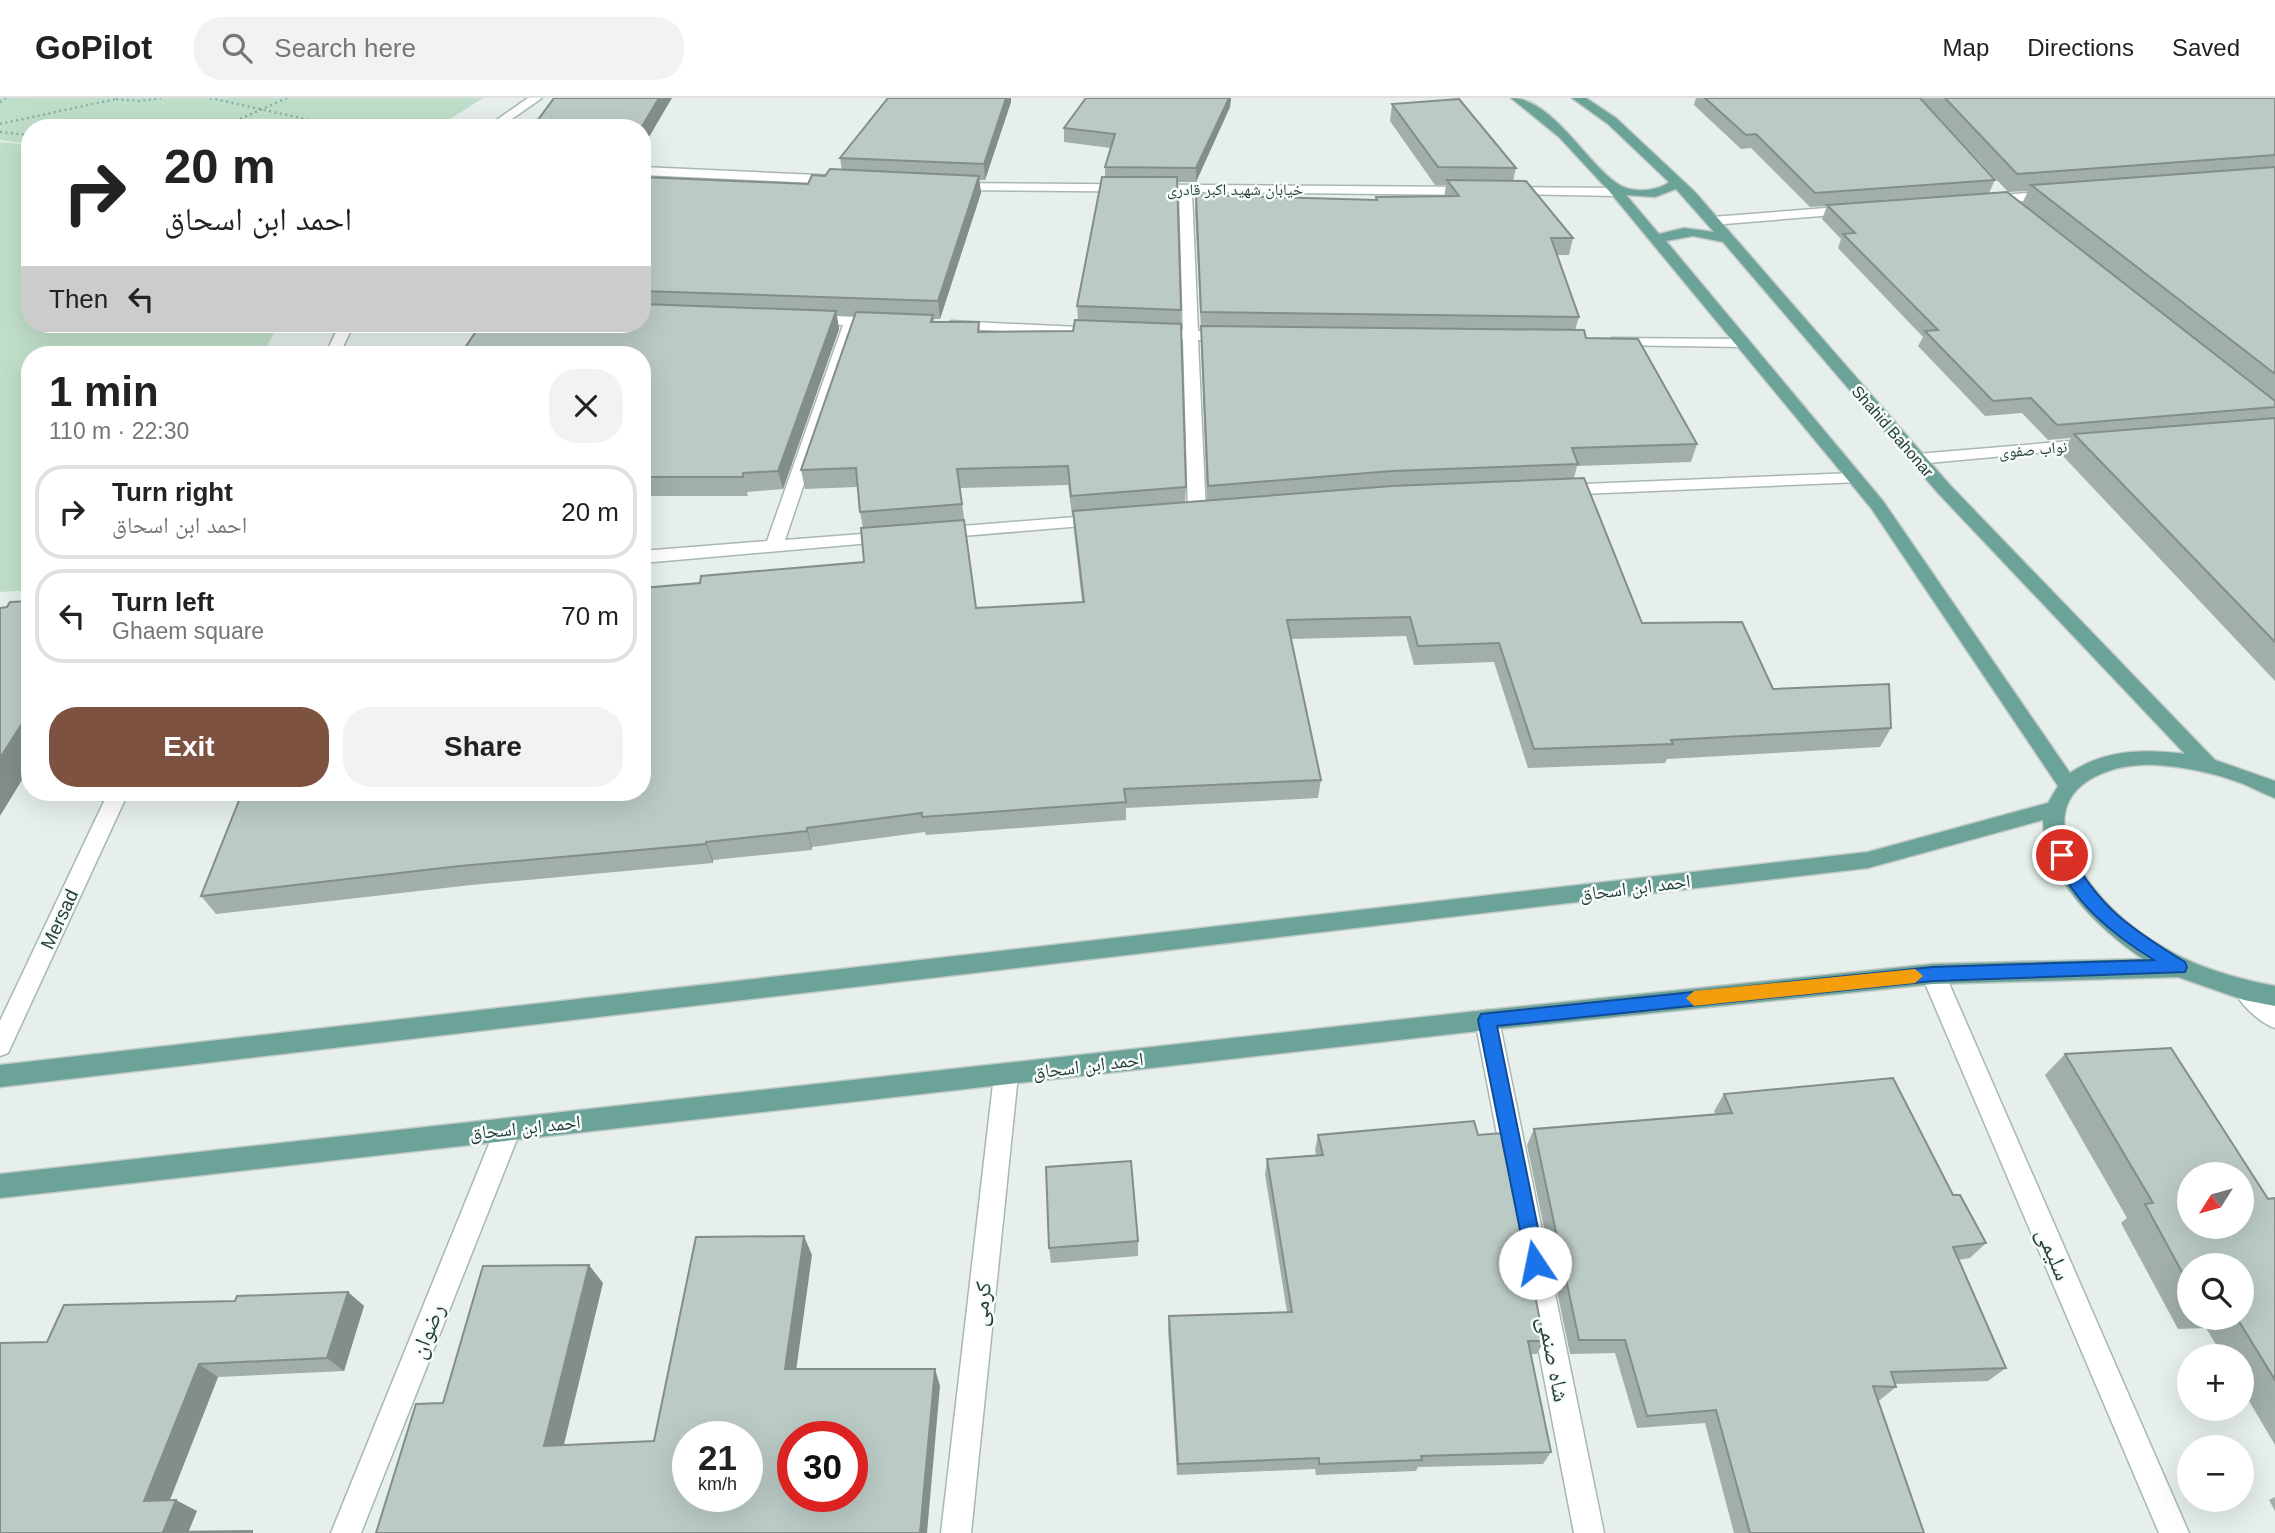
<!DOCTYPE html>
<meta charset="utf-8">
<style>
:root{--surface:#fff;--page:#f2f2f2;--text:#222;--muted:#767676;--line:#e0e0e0;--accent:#7e5240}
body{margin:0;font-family:Arial,"Noto Naskh Arabic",sans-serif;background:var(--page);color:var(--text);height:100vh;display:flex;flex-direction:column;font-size:26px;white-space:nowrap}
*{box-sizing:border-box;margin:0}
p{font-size:23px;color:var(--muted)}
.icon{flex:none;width:38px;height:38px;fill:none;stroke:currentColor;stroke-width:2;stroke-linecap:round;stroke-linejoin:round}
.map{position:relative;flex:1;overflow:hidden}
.side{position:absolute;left:21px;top:248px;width:630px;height:455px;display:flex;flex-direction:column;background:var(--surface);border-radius:28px;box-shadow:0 7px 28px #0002}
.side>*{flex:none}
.banner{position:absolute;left:21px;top:21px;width:630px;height:214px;border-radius:28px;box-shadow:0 7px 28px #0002;background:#fff;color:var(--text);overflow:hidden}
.needle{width:46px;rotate:233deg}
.tools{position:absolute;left:2177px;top:1064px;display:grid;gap:14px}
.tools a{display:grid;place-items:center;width:77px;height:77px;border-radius:50%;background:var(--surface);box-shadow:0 7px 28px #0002;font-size:35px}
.speed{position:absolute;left:672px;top:1323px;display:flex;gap:14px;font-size:35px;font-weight:700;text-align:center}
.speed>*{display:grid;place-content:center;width:91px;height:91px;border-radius:50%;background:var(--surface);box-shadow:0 7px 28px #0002;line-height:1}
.speed small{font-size:18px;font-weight:400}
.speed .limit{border:10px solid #d22;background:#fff;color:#111}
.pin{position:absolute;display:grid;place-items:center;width:60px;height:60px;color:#fff;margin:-30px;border:4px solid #fff;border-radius:50%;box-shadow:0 2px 7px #0007}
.me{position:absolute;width:77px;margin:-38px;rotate:349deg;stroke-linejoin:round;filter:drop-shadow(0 0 5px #0008)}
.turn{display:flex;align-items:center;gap:24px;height:147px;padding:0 28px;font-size:32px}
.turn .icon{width:91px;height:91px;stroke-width:2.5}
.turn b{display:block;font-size:49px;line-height:60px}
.then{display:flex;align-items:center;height:66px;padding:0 28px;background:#0003;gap:14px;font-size:26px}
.round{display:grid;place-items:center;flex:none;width:74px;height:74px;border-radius:28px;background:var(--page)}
.headline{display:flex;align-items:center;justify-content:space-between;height:119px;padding:0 28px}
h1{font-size:42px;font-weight:700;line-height:52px}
.action{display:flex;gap:14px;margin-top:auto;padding:14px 28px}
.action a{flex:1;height:80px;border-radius:28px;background:var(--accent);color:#fff;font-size:28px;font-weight:700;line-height:80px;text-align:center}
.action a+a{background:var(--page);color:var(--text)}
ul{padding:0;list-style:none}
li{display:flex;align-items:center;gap:21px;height:94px;margin:0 14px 10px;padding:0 14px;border:4px solid var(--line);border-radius:28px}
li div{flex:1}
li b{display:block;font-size:26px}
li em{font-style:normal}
header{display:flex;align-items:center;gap:42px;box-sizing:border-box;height:98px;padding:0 35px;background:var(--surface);border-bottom:2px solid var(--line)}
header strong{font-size:33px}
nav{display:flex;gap:38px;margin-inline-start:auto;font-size:24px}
.search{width:490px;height:63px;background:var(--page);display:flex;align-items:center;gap:18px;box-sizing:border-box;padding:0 24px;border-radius:28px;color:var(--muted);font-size:26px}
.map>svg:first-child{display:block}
.green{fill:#c0dfca}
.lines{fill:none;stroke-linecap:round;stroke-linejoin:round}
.minor-casing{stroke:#a8b7b3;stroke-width:3}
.major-casing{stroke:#c2cac8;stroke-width:3}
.path{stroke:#88b1a6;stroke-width:2.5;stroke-dasharray:2 3.5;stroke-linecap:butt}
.minor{fill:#fff;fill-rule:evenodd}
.major{fill:#6ca398;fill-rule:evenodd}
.wall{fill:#a1aea9;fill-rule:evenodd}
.shaded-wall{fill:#838d8a}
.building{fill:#bbcac5;stroke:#838d8a;stroke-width:2;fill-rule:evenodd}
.route{fill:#1a73e8;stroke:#114b97;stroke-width:2}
.slow{fill:#f59e0b}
.labels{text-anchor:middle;stroke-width:5;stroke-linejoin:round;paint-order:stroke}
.far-street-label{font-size:16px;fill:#25413b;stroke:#f7fbf9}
.street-label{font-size:19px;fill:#25413b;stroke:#f7fbf9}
.near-street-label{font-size:23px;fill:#25413b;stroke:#f7fbf9}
</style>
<header>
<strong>GoPilot</strong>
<div class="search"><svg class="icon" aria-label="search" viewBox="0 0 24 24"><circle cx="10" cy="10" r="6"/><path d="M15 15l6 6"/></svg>Search here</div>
<nav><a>Map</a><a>Directions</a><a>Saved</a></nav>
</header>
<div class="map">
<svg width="2275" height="1435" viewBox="0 0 2275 1435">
<rect width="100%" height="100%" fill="#e6efeb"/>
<path class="green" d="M0,0H483L436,30H30V46L0,42Z
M0,44L30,47V226H278L263,257H30V492L0,494Z"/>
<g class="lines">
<g class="minor-casing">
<path id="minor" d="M528,0H542L499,30H485Z
M642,69L839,78L845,82L839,86L642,77Z
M946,85L1472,89L1478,93L1472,97L1192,94L1198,233L1230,234L1237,238L1230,242H1198L1206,415L1197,420L1188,415L1183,241L1153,240L1146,236L1153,232H1183L1179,94L951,92L946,91Z
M1508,89L1617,90L1623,94L1617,98L1503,96L1502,93Z
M2052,93L2057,94V100L1987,106L1981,102L1987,98Z
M1853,108L1858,109V115L1712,127L1705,123L1712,119Z
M811,217L880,220L887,224L880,228L858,227L785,442L888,434L894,435L897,439L894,443L642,465V453L767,443L843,227L806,224V218Z
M951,223L1100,230L1107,234L1100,238L946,230L944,227Z
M340,226H354L339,257H325Z
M1612,240L1743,241L1750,245L1743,249L1607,247L1605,244Z
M2095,341L2103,346L2101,349L1917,366L1909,361L1917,356Z
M1854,375L1862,380L1860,384L1559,397L1551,392L1559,387Z
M1101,417L1107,418L1110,422L1107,426L938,440L929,435L938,430Z
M108,695H128L8,955L0,958V923Z
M1933,866L1941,869L1945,876L2189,1435H2159L1921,876L1925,869Z
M2247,884L2255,887L2275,905V930C2260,925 2242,908 2235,894L2239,887Z
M1487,912L1495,915L1499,922L1604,1435H1574L1475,922L1479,915Z
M1006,966L1015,969L1018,977L971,1435H941L994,977L997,969Z
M508,1020L517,1023L521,1031L361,1435H331L495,1031L499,1023Z"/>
</g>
<g class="major-casing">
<path id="major" d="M1511,0C1552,0 1587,66 1618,86C1631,95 1657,94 1669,84L1608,26L1572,0H1586L1616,20L1695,94L1949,386L2215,662L2275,683V700C2263,696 2252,689 2241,685C2214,675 2186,669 2157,667C2132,666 2107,670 2086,684C2031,723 2094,798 2129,826C2171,861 2222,878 2275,888V908L2244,902L2178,879L1933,886L1487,932L0,1100V1076L1487,912L1933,866L2143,861C2099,831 2044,779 2043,722L1868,770L0,989V967L1868,754L2048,705L2058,688L1871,410L1609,93L1559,39ZM1676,91L1714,134L1684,130L1659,136L1626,97L1655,99ZM1693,138L1723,144L1937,394L2185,656C2145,651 2105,651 2070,675L1883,403L1666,143Z"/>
</g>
<path class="path" d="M210,0L346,30
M116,1L139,3L161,0
M0,4L6,0
M0,26L116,1
M220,30L287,0
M0,34L30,37"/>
<use href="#minor" class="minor"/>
<use href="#major" class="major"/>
</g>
<path class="wall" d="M1086,0H1231L1230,9L1196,84H1177L1186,389L1185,404L1207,403L1201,246V231L1195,114L1196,97L1376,102V99H1444L1446,87H1435L1390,23L1392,6L1516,70L1513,83L1573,140L1569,157H1557L1579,219L1575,232L1586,240L1697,346L1691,364L1577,368L1574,380L1642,525L1773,591L1891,630L1880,649L1667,661L1665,665L1528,670L1494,564L1414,567L1406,538L1291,541L1321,682L1318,700L1126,710V722L926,737L925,734L812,749V752L713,762V765L471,787L216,816L201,798L700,485L864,464L863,430L860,414L857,389L805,391L801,372L854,218H837L839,231L783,391L747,394L748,398H642V79L808,86L825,78L842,72L840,60L1011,4L985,82H979L981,95L940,221H934V224H979L980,234L1073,233L1078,222L1077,208L1105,79V69L1111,50L1064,44V30ZM1068,387L1072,417L1073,416L1074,432L1082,504L976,510L960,390Z
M1696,0H1920L1995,82L1989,95L2022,106L2028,93L2008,94L1921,0H2275V583L2062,357L2071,340L2048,342L2022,315L1985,318L1918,248L1923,239L1838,150L1841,141L1822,121L1827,108L1810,109L1751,50L1741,51L1694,7Z
M2065,956L2268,1101L2275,1100V1347L2242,1291V1258H2223L2206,1230L2178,1231L2121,1125L2127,1120L2045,977ZM2189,1167L2242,1220H2189Z
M1724,996L1953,1097L1986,1145L1970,1160L1958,1162L2006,1270L1988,1283L1895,1286L1896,1289L1880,1302H1878L1924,1435H1734L1705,1325L1637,1330L1615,1255L1570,1256L1527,1047L1534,1031L1716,1017L1714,1013Z
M1318,1037L1544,1243L1537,1256H1531L1551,1354L1543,1366L1418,1369L1416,1373L1316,1377L1315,1371L1177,1377L1168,1231L1169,1218L1287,1214L1265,1076L1267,1061L1316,1057L1315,1052Z
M1138,1143V1158L1051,1165L1049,1150Z
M348,1194L364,1208L344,1273L218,1279L170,1402L197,1413L0,1435L47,1244L235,1203Z
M2275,1399V1413L2269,1402Z"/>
<path class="shaded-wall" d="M659,0H672L642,51V30H641Z
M1006,0H1011V4L985,82L984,66Z
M1229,0H1231L1230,9L1196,84V70Z
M979,78L981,95L940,221L938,203Z
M836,213L839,231L783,391L778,373Z
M30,613V669L0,718V660Z
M807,730L812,749V752L807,733Z
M706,744L713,762V765L706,746Z
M804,1138L812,1157L794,1288L785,1271Z
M589,1167L603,1185L560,1363L544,1348Z
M348,1194L364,1208L344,1273L327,1260Z
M199,1266L218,1279L165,1414L144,1403Z
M935,1271L940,1288L927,1435H920Z
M176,1402L197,1413L188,1435L163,1434Z"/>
<path class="building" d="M554,0H659L641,30H532Z
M888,0H1006L984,66L840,60Z
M1086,0H1229L1196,70L1105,69L1115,36L1064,30Z
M1705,0H1920L1995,82L1815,95L1756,36L1746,37Z
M1945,0H2275V57L2017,76Z
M1459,1L1516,70L1438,69L1392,6Z
M2275,69V276L2031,87Z
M830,71L979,78L938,203L642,193V79L808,86L812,77L825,78Z
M1102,79H1177L1181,212L1077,208Z
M1447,82L1526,83L1573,140H1551L1579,219L1201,214L1196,97L1377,102L1376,99L1459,98Z
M2007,94L2275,303V309L2057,327L2031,300L1993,303L1925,233L1938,232L1843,136L1855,135L1827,107Z
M642,206L836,213L778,373L743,375V379H642V257H460L481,226H642Z
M856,214L933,217L931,224H979L978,234L1073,233L1075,222L1181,226L1186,389L1071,398L1068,368L957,371L962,406L860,414L856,370L801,372Z
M1201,228L1584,232L1586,240L1638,241L1697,346L1572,350L1578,366L1392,373L1208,388Z
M2275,320V544L2074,336Z
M1584,380L1642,525L1742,524L1773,591L1889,586L1891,630L1671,642L1673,646L1534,651L1499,545L1418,548L1410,519L1287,522L1321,682L1124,691L1126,704L922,719V715L807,730V733L706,744V746L460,768L201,798L242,695H642V490L700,485L701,478L864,464L861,430L964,422L976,510L1084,504L1073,413L1392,388Z
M30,503V613L0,660V510L7,509L10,504Z
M2171,950L2268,1101L2275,1100V1282L2237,1220H2242V1167H2189V1187L2145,1106L2153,1105L2065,956ZM2189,1076H2242V1129H2189Z
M1893,980L1953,1097H1960L1986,1145L1953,1149L2006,1270L1891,1274L1896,1289L1873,1288L1924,1435H1750L1716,1312L1647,1318L1625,1242H1579L1534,1031L1732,1015L1724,996Z
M1474,1023L1478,1037L1503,1035L1544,1243H1528L1551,1354L1421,1358L1422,1362L1319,1366V1360L1178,1366L1169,1218L1292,1214L1267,1061L1323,1057L1318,1037Z
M1131,1063L1138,1143L1049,1150L1046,1069Z
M804,1138L785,1271H935L920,1435H376L416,1306L443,1305L483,1168L589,1167L544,1348L654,1343L696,1139ZM688,1339H747V1398H688ZM793,1339H852V1398H793Z
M348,1194L327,1260L199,1266L144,1403L176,1402L163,1434L252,1433V1435H0V1245L47,1244L64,1207L235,1203L237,1198Z"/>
<path class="route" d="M2062,750L2068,752C2098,809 2131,831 2185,864L2187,869L2185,874L1933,883L1497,928L1545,1165L1542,1172L1535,1175L1528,1172L1478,922L1481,916L1933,869L2154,862C2112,836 2072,804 2054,757Z"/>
<path class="slow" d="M1915,871L1923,878L1915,885L1694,908L1686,900L1694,893Z"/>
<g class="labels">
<g class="far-street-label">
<text x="1235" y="97">خیابان شهید اکبر قادری</text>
<text transform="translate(1893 333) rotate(49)" y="6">Shahid Bahonar</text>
<text transform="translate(2033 351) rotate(-5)" y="6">نواب صفوی</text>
</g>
<g class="street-label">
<text transform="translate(1635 789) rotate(-7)" y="7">احمد ابن اسحاق</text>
<text transform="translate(59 821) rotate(-65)" y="7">Mersad</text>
<text transform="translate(1088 967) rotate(-7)" y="7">احمد ابن اسحاق</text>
<text transform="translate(525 1029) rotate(-6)" y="7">احمد ابن اسحاق</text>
</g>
<g class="near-street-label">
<text transform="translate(2054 1156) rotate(67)" y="8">سلیمی</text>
<text transform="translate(981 1206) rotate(-84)" y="8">کرمی</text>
<text transform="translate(427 1233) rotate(-68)" y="8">رضوان</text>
<text transform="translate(1554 1261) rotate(79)" y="8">شاه صنمی</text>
</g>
</g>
</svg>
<div class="tools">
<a><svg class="needle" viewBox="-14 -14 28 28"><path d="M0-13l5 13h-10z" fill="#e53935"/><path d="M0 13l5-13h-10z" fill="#767676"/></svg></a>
<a><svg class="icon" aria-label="search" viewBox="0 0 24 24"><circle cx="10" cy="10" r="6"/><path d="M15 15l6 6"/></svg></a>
<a>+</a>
<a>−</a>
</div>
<div class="speed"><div>21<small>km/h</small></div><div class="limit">30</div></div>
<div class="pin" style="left:2062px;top:757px;background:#d93025"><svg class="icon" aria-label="arrive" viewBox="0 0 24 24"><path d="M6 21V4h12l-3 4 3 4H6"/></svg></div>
<svg class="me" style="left:1535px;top:1165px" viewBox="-20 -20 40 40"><circle r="19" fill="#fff"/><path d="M0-13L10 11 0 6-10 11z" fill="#1a73e8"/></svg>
<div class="banner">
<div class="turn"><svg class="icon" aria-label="right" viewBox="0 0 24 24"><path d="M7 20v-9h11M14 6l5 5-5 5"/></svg><div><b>20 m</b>احمد ابن اسحاق</div></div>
<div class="then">Then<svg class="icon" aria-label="left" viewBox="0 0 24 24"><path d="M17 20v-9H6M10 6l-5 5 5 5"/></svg></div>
</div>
<section class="side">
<div class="headline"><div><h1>1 min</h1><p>110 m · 22:30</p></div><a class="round"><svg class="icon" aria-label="close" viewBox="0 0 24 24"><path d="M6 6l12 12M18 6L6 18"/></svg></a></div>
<ul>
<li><svg class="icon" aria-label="right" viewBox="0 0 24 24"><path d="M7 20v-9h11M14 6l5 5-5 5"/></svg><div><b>Turn right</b><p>احمد ابن اسحاق</p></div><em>20 m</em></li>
<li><svg class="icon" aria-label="left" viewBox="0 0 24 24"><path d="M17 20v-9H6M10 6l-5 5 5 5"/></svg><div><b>Turn left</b><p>Ghaem square</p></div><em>70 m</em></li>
</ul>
<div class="action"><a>Exit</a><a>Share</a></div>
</section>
</div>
